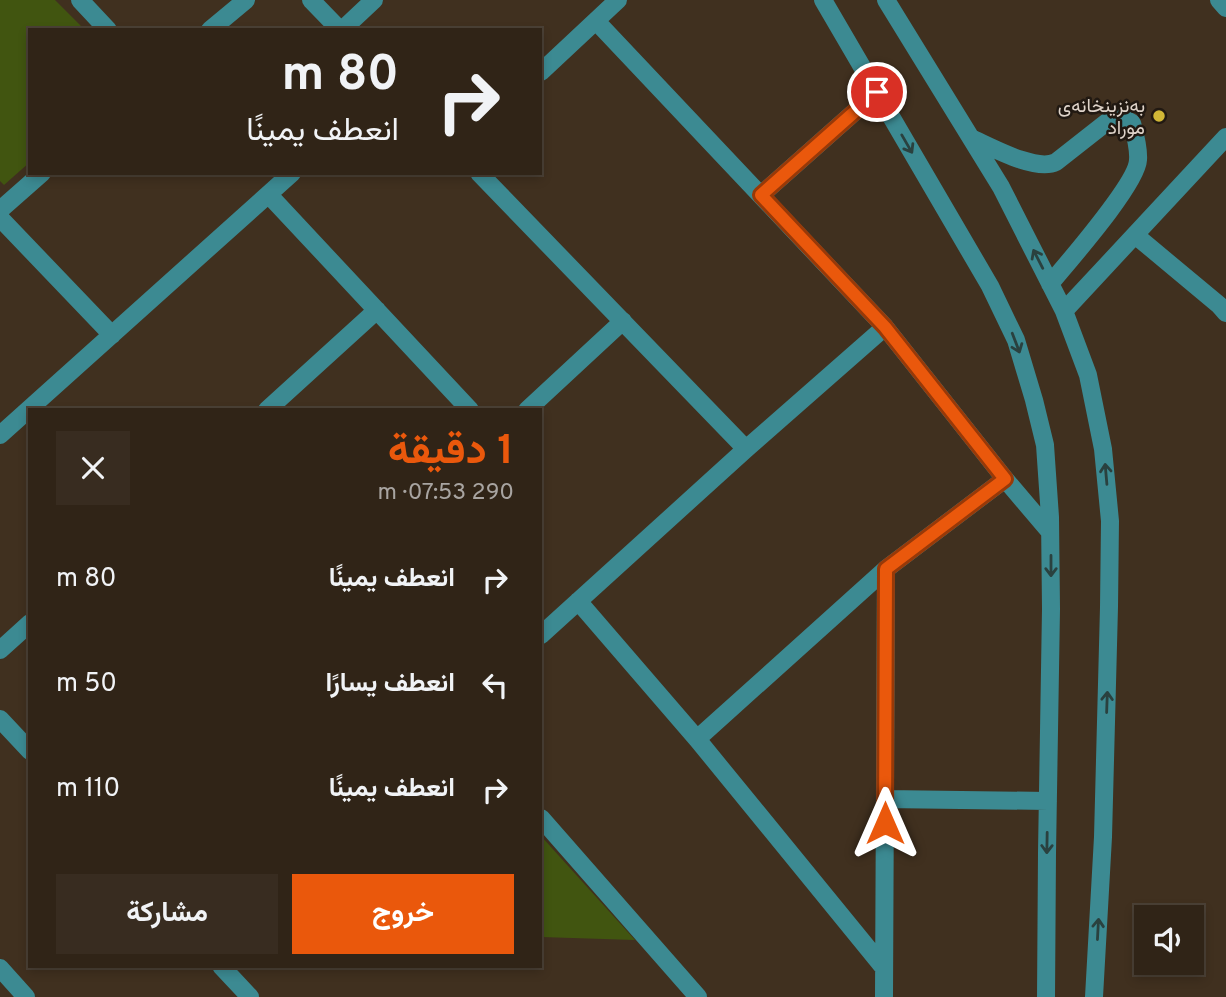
<!DOCTYPE html>
<html lang="ar">
<meta charset="utf-8">
<style>
:root{--surface:#302417;--page:#382c20;--text:#f1f3f6;--muted:#a8a4a1;--line:#4b4136;--accent:#ea580c}
body{margin:0;font-family:Overpass,Vazirmatn,sans-serif;background:var(--page);color:var(--text);direction:rtl;height:100vh;display:flex;flex-direction:column;font-size:26px;white-space:nowrap}
*{box-sizing:border-box;margin:0}
p{font-size:23px;color:var(--muted)}
.icon{flex:none;width:38px;height:38px;fill:none;stroke:currentColor;stroke-width:2;stroke-linecap:round;stroke-linejoin:round}
.map{position:relative;flex:1;overflow:hidden;direction:ltr}
.panel{position:absolute;left:28px;top:408px;width:514px;height:560px;display:flex;flex-direction:column;background:var(--surface);border-radius:0px;box-shadow:0 4px 10px #0003,0 0 0 2px var(--line);direction:rtl}
.panel>*{flex:none}
.hud{position:absolute;left:28px;top:28px;width:514px;height:147px;border-radius:0px;box-shadow:0 4px 10px #0003,0 0 0 2px var(--line);direction:rtl;background:#302417;color:var(--text);overflow:hidden}
.buttons{position:absolute;left:1134px;top:905px;display:grid;gap:14px}
.buttons a{display:grid;place-items:center;width:70px;height:70px;border-radius:0px;background:var(--surface);box-shadow:0 4px 10px #0003,0 0 0 2px var(--line);font-size:35px}
.pin{position:absolute;display:grid;place-items:center;width:60px;height:60px;color:#fff;margin:-30px;border:4px solid #fff;border-radius:50%;box-shadow:0 2px 7px #0007}
.me{position:absolute;width:77px;margin:-38px;rotate:0deg;stroke-linejoin:round;filter:drop-shadow(0 0 5px #0008)}
.turn{display:flex;align-items:center;gap:24px;height:147px;padding:0 28px;font-size:32px}
.turn .icon{width:91px;height:91px;stroke-width:2.5}
.turn b{display:block;font-size:49px;line-height:60px}
.round{display:grid;place-items:center;flex:none;width:74px;height:74px;border-radius:0px;background:var(--page)}
.overview{display:flex;align-items:center;justify-content:space-between;height:119px;padding:0 28px}
h1{font-size:42px;font-weight:700;line-height:52px;color:var(--accent)}
.button{display:flex;gap:14px;margin-top:auto;padding:14px 28px}
.button a{flex:1;height:80px;border-radius:0px;background:var(--accent);color:#fff;font-size:28px;font-weight:700;line-height:80px;text-align:center}
.button a+a{background:var(--page);color:var(--text)}
ul{padding:0;list-style:none}
li{display:flex;align-items:center;gap:21px;height:105px;padding:0 28px}
li div{flex:1}
li b{display:block;font-size:26px}
li em{font-style:normal}
.map>svg:first-child{display:block}
.green{fill:#415510}
.lines{fill:none;stroke-linecap:round;stroke-linejoin:round}
.minor{stroke:#3c8a92;stroke-width:18}
.oneway{stroke:#2a413f}
.route-casing{stroke:#983908;stroke-width:18}
.route{stroke:#ea580c;stroke-width:12}
.poi-dot{fill:#d1b736;stroke:#211912;stroke-width:2.5}
.labels{text-anchor:middle;stroke-width:5;stroke-linejoin:round;paint-order:stroke}
.poi-label{font-size:19px;fill:#ded3c9;stroke:#211912;text-anchor:end}
</style>
<div class="map">
<svg width="1226" height="997" viewBox="0 0 1226 997">
<rect width="100%" height="100%" fill="#40301f"/>
<path class="green" d="M0,0H55L85,30H30V162L4,185L0,181Z
M541,836L635,940L541,937Z"/>
<g class="lines">
<path class="minor" d="M80,0L108,30
M311,0L340,30
M823,0L990,286L1016,340L1034,400L1045,445L1050,517L1051,609L1047,853L1046,997
M886,0L1001,187L1064,311L1088,375L1103,449L1110,521L1109,607L1103,837L1094,997
M1219,0L1226,8
M596,21L885,327L1005,479L1050,532
M210,30L246,0
M342,30L374,0
M541,72L618,0
M971,138C991,147 1036,172 1056,162L1112,118L1121,117L1132,123C1135,134 1139,148 1138,160C1137,184 1068,262 1050,284
M479,173L746,449
M269,195L470,410
M761,195L877,92
M0,210L42,173
M0,218L112,335
M1135,235L1219,305L1226,313
M1064,311L1226,137
M267,410L377,310
M527,410L623,321
M0,435L292,173
M578,601L697,739L884,968
M541,635L746,449L885,327
M0,650L30,623
M0,719L30,751
M697,739L886,569L1005,479
M885,799L1048,801
M541,818L698,997
M221,966L250,997
M0,968L26,997
M884,997L886,569"/>
</g>
<defs><path id="oneway-shaft" d="M-6 0H5M1.5-3L5.5 0L1.5 3" fill="none" stroke-width="1.6" stroke-linecap="round" stroke-linejoin="round" transform="scale(1.75)"/></defs>
<g class="oneway">
<use href="#oneway-shaft" transform="translate(907 144) rotate(60)"/>
<use href="#oneway-shaft" transform="translate(1038 259) rotate(-117)"/>
<use href="#oneway-shaft" transform="translate(1016 343) rotate(69)"/>
<use href="#oneway-shaft" transform="translate(1106 474) rotate(-95)"/>
<use href="#oneway-shaft" transform="translate(1051 566) rotate(90)"/>
<use href="#oneway-shaft" transform="translate(1107 702) rotate(-88)"/>
<use href="#oneway-shaft" transform="translate(1047 843) rotate(91)"/>
<use href="#oneway-shaft" transform="translate(1098 929) rotate(-87)"/>
</g>
<g class="lines">
<g class="route-casing">
<path id="route" d="M877,92L761,195L885,327L1005,479L886,569L885,823"/>
</g>
<use href="#route" class="route"/>
</g>
<circle class="poi-dot" cx="1159" cy="116" r="7"/>
<g class="labels">
<g class="poi-label">
<text x="1145" y="112">بەنزینخانەی<tspan x="1145" dy="22">موراد</tspan></text>
</g>
</g>
</svg>
<div class="buttons">
<a><svg class="icon" aria-label="sound" viewBox="0 0 24 24"><path d="M4 9h4l5-4v14l-5-4H4zM17 9q2 3 0 6"/></svg></a>
</div>
<div class="pin" style="left:877px;top:92px;background:#d93025"><svg class="icon" aria-label="arrive" viewBox="0 0 24 24"><path d="M6 21V4h12l-3 4 3 4H6"/></svg></div>
<svg class="me" style="left:885px;top:823px" viewBox="-20 -20 40 40"><path d="M0-17L14 15 0 8-14 15z" fill="#ea580c" stroke="#fff" stroke-width="4"/></svg>
<div class="hud">
<div class="turn"><svg class="icon" aria-label="right" viewBox="0 0 24 24"><path d="M7 20v-9h11M14 6l5 5-5 5"/></svg><div><b>80 m</b>انعطف يمينًا</div></div>
</div>
<section class="panel">
<div class="overview"><div><h1>1 دقيقة</h1><p>290 m · 07:53</p></div><a class="round"><svg class="icon" aria-label="close" viewBox="0 0 24 24"><path d="M6 6l12 12M18 6L6 18"/></svg></a></div>
<ul>
<li><svg class="icon" aria-label="right" viewBox="0 0 24 24"><path d="M7 20v-9h11M14 6l5 5-5 5"/></svg><div><b>انعطف يمينًا</b></div><em>80 m</em></li>
<li><svg class="icon" aria-label="left" viewBox="0 0 24 24"><path d="M17 20v-9H6M10 6l-5 5 5 5"/></svg><div><b>انعطف يسارًا</b></div><em>50 m</em></li>
<li><svg class="icon" aria-label="right" viewBox="0 0 24 24"><path d="M7 20v-9h11M14 6l5 5-5 5"/></svg><div><b>انعطف يمينًا</b></div><em>110 m</em></li>
</ul>
<div class="button"><a>خروج</a><a>مشاركة</a></div>
</section>
</div>
